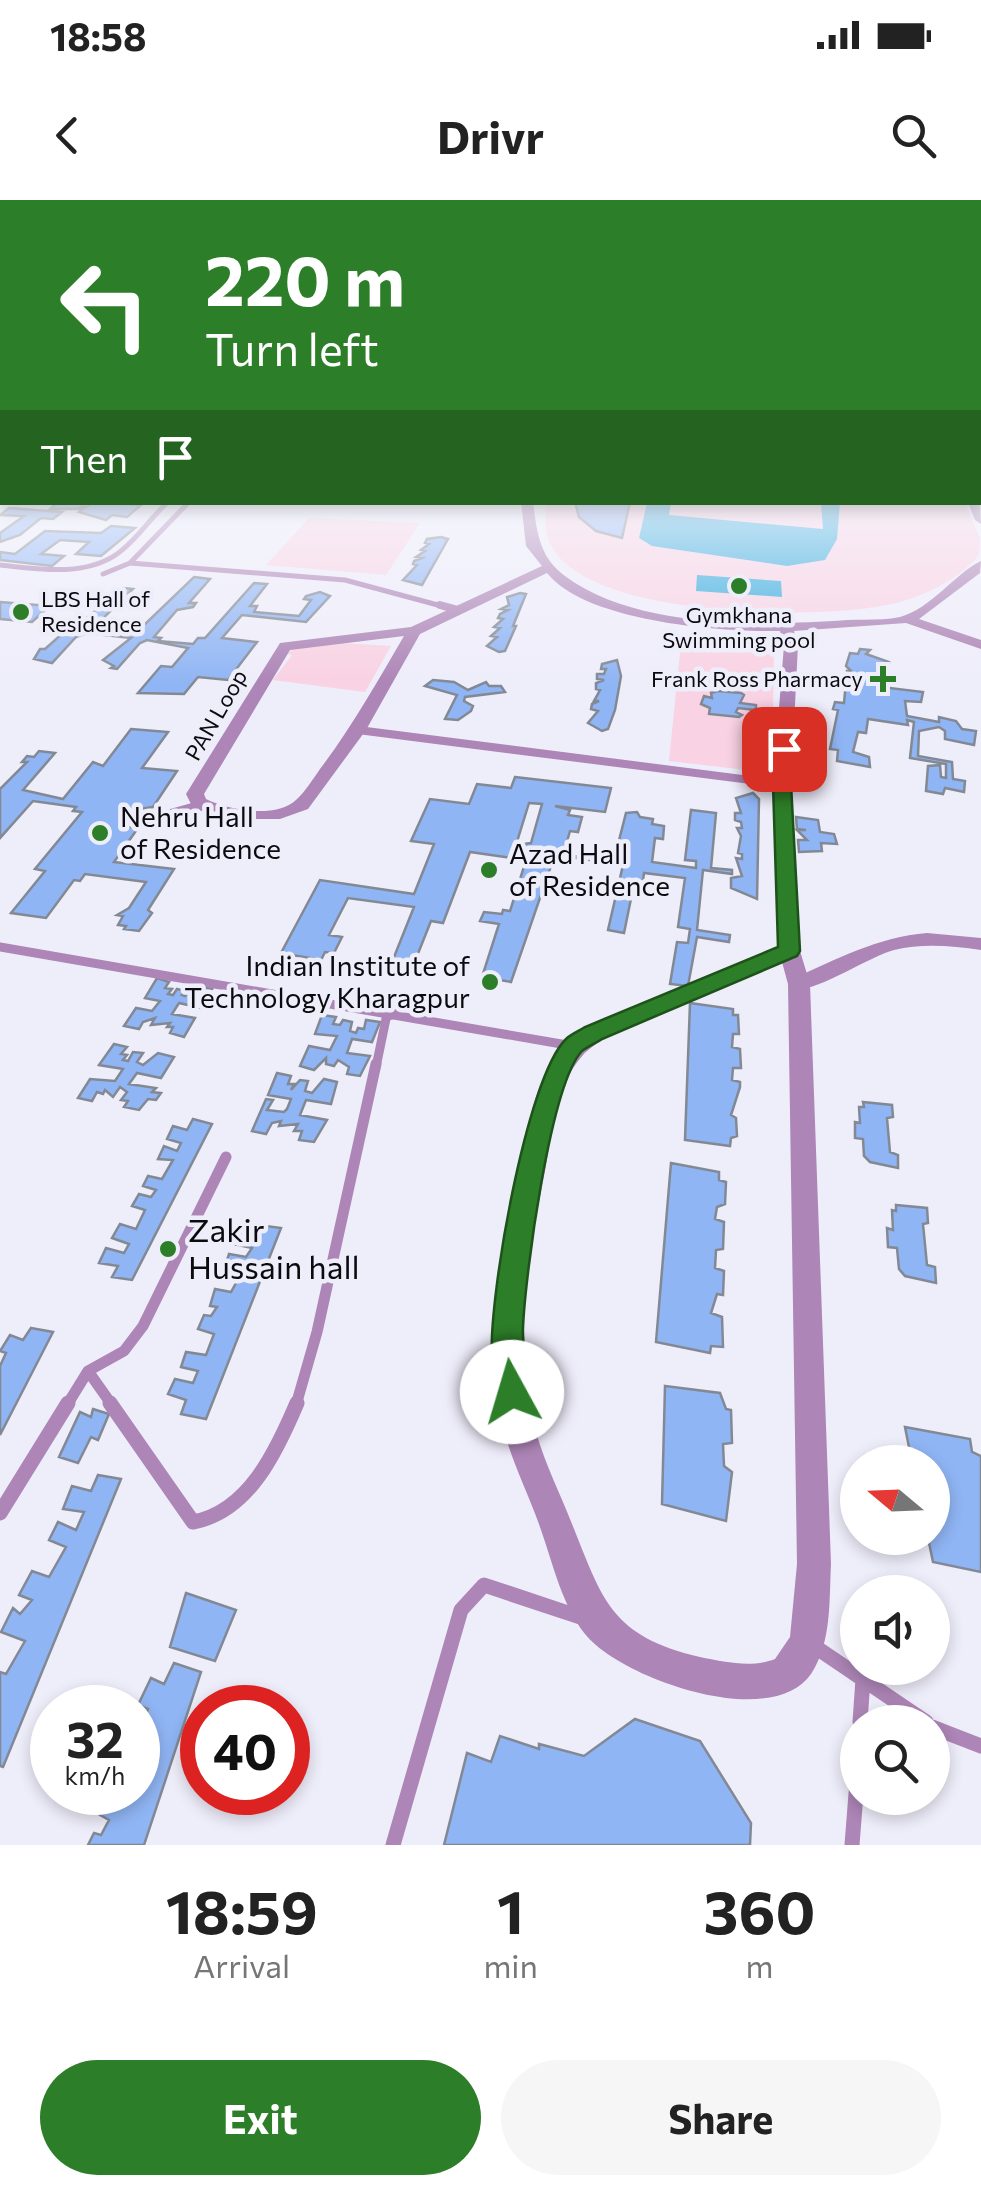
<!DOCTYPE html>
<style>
:root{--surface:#fff;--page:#f6f6f6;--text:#222;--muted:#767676;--accent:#2d7e28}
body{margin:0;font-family:Commissioner,sans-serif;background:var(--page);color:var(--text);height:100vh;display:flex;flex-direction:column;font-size:38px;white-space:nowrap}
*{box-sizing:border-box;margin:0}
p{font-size:32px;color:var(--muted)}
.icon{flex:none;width:55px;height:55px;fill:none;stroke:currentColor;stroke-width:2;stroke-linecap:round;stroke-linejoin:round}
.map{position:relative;height:1645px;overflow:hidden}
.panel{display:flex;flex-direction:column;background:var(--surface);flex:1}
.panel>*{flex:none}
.guide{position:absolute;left:0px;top:0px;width:982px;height:305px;box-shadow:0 5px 15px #0003;background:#2d7e28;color:#fff;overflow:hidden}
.needle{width:65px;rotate:289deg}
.controls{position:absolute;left:840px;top:1245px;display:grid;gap:20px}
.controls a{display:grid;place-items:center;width:110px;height:110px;border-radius:50%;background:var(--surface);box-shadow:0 5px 15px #0003;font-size:50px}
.speed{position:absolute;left:30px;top:1485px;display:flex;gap:20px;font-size:50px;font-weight:700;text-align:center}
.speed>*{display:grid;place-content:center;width:130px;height:130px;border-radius:50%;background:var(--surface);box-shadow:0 5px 15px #0003;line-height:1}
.speed small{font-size:25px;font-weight:400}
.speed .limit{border:15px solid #d22;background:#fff;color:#111}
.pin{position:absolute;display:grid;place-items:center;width:85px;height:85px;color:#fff;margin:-42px;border-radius:20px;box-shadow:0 5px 15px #0006}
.me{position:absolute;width:110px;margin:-55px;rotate:354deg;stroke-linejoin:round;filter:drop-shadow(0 0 8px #0008)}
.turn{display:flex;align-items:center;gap:35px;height:210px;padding:0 40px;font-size:45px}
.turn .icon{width:130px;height:130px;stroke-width:2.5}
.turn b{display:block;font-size:70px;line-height:85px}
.then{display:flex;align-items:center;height:95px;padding:0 40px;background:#0003;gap:20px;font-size:38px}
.eta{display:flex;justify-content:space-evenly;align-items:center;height:170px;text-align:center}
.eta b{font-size:60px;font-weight:700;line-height:70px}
.action{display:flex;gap:20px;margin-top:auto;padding:20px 40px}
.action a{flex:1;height:115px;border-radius:60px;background:var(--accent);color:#fff;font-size:40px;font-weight:700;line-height:115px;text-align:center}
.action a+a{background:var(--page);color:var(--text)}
.status{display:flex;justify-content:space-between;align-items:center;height:70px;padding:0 50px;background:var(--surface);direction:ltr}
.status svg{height:28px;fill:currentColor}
header{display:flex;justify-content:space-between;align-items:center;height:130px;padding:0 40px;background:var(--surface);font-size:45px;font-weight:700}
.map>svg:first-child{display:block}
.green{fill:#f9d2e3}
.water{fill:#32a9dc}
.building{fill:#90b5f4;stroke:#838994;stroke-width:2.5;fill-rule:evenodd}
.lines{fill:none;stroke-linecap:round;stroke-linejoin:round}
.service-far4{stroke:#ad85b6;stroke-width:5}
.service-far3{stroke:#ad85b6;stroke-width:8}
.service-far2{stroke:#ad85b6;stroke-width:9}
.service-far1{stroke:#ad85b6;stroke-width:11}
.service{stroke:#ad85b6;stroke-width:15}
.minor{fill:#ad85b6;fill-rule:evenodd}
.tertiary{fill:#ad85b6;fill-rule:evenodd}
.primary{fill:#722782;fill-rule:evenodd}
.route{fill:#2d7e28;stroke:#1d521a;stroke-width:2.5}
.poi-dot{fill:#2d7e28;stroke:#eeedfa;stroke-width:4}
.labels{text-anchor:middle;stroke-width:9;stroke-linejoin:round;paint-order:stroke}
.far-poi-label{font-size:22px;fill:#0b0b0f;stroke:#eeedfa;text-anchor:start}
.far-street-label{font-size:22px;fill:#0b0b0f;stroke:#eeedfa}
.poi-label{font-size:28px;fill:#0b0b0f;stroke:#eeedfa;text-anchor:start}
.near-poi-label{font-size:32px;fill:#0b0b0f;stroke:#eeedfa;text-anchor:start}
</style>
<div class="status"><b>18:58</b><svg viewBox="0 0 49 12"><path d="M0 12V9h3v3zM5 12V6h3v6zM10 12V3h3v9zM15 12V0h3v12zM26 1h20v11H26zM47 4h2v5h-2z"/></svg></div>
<header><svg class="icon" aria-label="back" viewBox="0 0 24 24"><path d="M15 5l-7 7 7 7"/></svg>Drivr<svg class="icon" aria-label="search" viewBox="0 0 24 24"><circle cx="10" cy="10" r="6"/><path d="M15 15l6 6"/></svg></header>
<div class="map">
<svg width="981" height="1645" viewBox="0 0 981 1645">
<rect width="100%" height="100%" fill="#eeedfa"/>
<path class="green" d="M547,302H964L980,338L979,355C957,381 921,398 887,405C816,420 591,418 552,347C543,333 545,318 547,302Z
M309,318L420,323L386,375L266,365Z
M682,433L774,442L772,573L669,561Z
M325,442L391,446L365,492L273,480L292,455L287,454L298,445Z"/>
<path class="water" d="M647,303H671L669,315L823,329L821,303H840L837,339L825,360L787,366L652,346L639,338Z
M697,375L781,381L782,397L696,391Z"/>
<path class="building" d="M58,302L86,303L81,307H86L93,302L141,305L127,317L112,315L106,320L79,312L83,309H50Z
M575,302H630L622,338L596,331L579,317Z
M9,308L62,312L53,319L41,318L20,335L0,342V333L24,316L0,315Z
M111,326L135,328L101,356L76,354L89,342L60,340L41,354L64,356L52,366L0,360V352L15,354L45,331L101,333Z
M441,337L448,339L422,385L403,380L417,365L413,364L414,361L422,358L416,357L425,351L421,350L429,344L425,343L427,339Z
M194,377L210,379L189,403H196L193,407L177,410L154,437L161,438L158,441L193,444L198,438H205L254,383L267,384L250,406H257L254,412L299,416L311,400L304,399L306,396L320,392L330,396L306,422L242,415L222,438L257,442L228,480L198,477L184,494L138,493L161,466L172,467L188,448L147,440L140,443L117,469L111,468L114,466L103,460L131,438L87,433L76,437L52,463L34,459L40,449H45L72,425H78L123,388L133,389L92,429L129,433L140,429Z
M520,393L526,394L513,426H516L505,451L499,452L487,446L497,437L491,436L500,428L494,427L503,419L498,418L500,414L508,410L501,409L509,405L507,397Z
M0,402L50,406L32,422L0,419Z
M860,449L870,450L866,454L889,462L888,472L879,470L881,487L923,492L921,502L905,501L907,516L939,522V517L956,521L962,529L976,531L974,545L945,539V531L939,527L919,531L918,556L952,562L953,579L965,581L964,592L945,588L943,594L926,591L928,566L940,565L941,577L946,578V564L910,558L914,522L907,520L908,525L868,519L866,533L858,532L853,552L869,557L870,567L837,561L838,550L830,549L838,510L833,509L835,502L844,503L847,471L852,472L846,466L850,453L858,454Z
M617,460L621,476L615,510L608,529L602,531L588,523L598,511L591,509L592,504L599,501H594L600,490L596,489V483L604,480L597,479V474H604L606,469H601L602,464Z
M433,480L454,482L468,490L486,482L489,486H501L505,492L465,497L464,501L473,506L471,511L458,520L445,519L457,495L425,486Z
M718,491L741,493L744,495L740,503L756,505V510L738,508L736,512L742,515L739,517L709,514L710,508L701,504L704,496L712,498L711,493Z
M131,529L168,532L142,568L177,571L153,607L134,610L123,626L138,628L114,662L174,669L148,710L152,713L139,731L124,729L126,726L118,725L123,716L117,715L129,708L146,682L85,674L80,681L74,680L46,718L11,713L45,671L35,669L82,612L73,611L76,607L33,601L0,638V589L27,562H22L27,556L34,557L39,551L55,553L23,590L63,599L93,562L103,566Z
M515,577L611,588L605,612L555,606L570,610L568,615L582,617L578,632L570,631L563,655L614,660L626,613L637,612L640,617L653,619L652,624L664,626L663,639L655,638L652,662L696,668V661L685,660L691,610L716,613L711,668L732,670V674L703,670L697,730L730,735L729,742L697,737L688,786L670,784L677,742L688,743L690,729L678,727L685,678L644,673L643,681L635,679L624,733L608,730L623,665L563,656L561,664L552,663L511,782L482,777L499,724L480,721L484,712L502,714L503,710L510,711L526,660L470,652L443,723L431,721L413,766L392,762L414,707L348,698L329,735L342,737L334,753L325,752L321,760L281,753L320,680L414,694L434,644L411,641L430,599L469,604L477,584L511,588ZM529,603L542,604L531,643L516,645Z
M753,593L759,599L757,699L731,688V678L742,676L736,658L742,659V654L738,653L741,636L737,628H742L741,622L735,620V613H741L736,598Z
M796,617L818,620L820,632L834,634L837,644L821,643L822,651L799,652L798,640H807L797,630H806L797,629Z
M157,778L169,782L165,788L172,789L168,794L173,795L177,789L186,791L182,795L185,796L197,785L212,789L201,808L179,803L172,814L195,818L184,837L170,833L173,827H167L170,823L151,825L155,818L143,822L139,829L124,826L136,808L152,811L160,801L145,798Z
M690,803L733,809V815H738L739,834H733L732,847L740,849L741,868H733L732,880L740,882V887L731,915L736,918L737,936L731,938L730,946L685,940Z
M322,815L336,817L333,824L340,825L343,820L352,822L350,831L356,833L358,828L364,829L366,820L380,822L372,842L352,839L347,853L370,856L360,876L347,874L349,867L338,860L334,866L326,864V858L314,870L300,866L309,846L330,850L337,836L315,834Z
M114,844L127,847L121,854L127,855L123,860L128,861L133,852L143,853L137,862L143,865L158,853L174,857L161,878L137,873L129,884L156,888L152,892L161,893L156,900L148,899L139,910L124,907L128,901L121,900L127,892L120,887L113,897L105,890L103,894L97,892L92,901L78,898L90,879L115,881L123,869L99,865Z
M277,873L291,876L288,884H294L291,890L300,880L308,881L305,891L312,893L324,879L337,882L331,904L306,900L300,915L327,920L314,942L299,940L302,931H294L298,924L279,926L281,921L272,923L266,934L252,931L266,899L273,900L267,910L284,912L287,909L291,899L268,895Z
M863,902L892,905L893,917L887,918L890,952L898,955V968L870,962L864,956L863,939L855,938V922L860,923L859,907H864Z
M193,919L212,924L132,1080L112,1077L118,1066L99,1063L106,1048L124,1053L129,1044L112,1038L120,1024L136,1029L145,1010L132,1006L139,994L151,997L156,990L143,986L148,976L162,979L173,960L158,959L164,946L177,951L181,943L167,939L173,926L187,930Z
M671,963L719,972V980L726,982L725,1004L717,1007L715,1019L724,1022L723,1049L716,1050L715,1068L724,1071L723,1095L717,1094L711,1113L722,1117L723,1147L711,1146L710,1153L656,1142Z
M896,1005L927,1008L928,1023L923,1024L927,1065L935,1067L936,1083L905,1076L899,1069L897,1048L888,1047L887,1028L893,1030L892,1010L896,1011Z
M258,1025L281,1028L206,1219L181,1214L186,1200L168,1194L175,1179L193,1183L198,1171L181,1167L186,1152L206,1155L214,1134L198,1129L204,1115L211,1116L217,1107L210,1106L215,1089L231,1092L242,1072L224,1069L229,1054L246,1057L252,1048L234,1044L240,1031L255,1036Z
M31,1128L53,1132L0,1235V1166L6,1153L0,1151L10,1135L23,1140Z
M665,1186L720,1193L726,1209L731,1210L732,1243L723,1244L724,1266L732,1272L726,1321L662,1304Z
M93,1209L109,1214L98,1240L91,1237L78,1263L59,1257L80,1212L91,1217Z
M905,1227L970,1239L972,1252L981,1256V1372L933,1362L928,1338H932V1262H912Z
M98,1275L121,1279L3,1567L0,1566V1472L6,1474L25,1441L1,1432L13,1408L20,1414L32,1400L19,1395L32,1371L49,1377L66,1347L49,1340L58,1322L76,1330L84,1312L63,1309L72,1286L91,1291Z
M186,1393L236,1410L215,1461L170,1447Z
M174,1463L201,1472L144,1645H88L94,1633L101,1635L109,1620L100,1615L111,1592H138V1574L145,1551L138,1548V1523H142L148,1509L138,1505L151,1478L164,1484Z
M635,1519L700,1541L751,1623L750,1645H444L467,1553L491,1562L500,1536L539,1549V1544L584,1556Z"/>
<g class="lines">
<path class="service-far4" d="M130,363L345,380L449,408
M0,365C38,369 84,377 117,354C137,340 150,318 168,302
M103,374L130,363L189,302"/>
<path class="service-far3" d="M440,405L458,410
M358,530L782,584
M194,607L201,605"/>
<path class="service-far2" d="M158,617L201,605
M0,747L573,846
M376,867L387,814"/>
<path class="service-far1" d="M88,1171L112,1205
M67,1205L88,1171L124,1151L143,1126L226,957
M296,1205L317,1132L376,864"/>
<path class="service" d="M110,1203L193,1322C249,1312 277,1250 297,1203
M0,1313L68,1203
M811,1444L926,1522
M860,1522L863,1479
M932,1527L981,1546
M393,1645L461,1410L484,1385L583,1418
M852,1645L858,1568"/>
<path class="minor" d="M927,733L981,738V750C952,746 923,743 894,750C868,757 814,794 792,789L789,784L792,779C837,759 878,737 927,733Z
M392,790L402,797L394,819L387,821L377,814L385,792Z"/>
<path class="tertiary" d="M521,302H533C537,332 539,357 565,376C636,429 762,426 847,420C864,419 883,421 900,417C932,408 953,375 981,361L980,373L919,419L981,440V449L906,423L794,431L798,445L791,584L800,751L810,784L831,1364C829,1400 832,1442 811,1474C771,1532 620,1478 585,1434C562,1405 553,1364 541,1330C530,1297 513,1265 504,1231C484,1151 497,1070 515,992C527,941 530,875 571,838C589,821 616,814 639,805C685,786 732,766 778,747L773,584L784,445L780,431C721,432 586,422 547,373L420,434L366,530L308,609L280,619H235L201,611L192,606L186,594L280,443L411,427L542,366L526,346ZM404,436C377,482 352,527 320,569C313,579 305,592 296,600C276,619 228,610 206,599L204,594L290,450ZM782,762L788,784L797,1364L790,1437L775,1459C752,1468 724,1462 700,1457C611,1436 603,1401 572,1324C560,1293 545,1264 536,1232C511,1147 527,1061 544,976C552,936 554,887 583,855C609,826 739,780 782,762Z
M968,302H980L981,324L975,320Z"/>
<path class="primary" d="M2,272V281L0,282V273Z"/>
</g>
<linearGradient id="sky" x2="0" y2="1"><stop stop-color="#5fb0e3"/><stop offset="0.52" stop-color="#f7f7fd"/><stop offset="1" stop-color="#f7f7fd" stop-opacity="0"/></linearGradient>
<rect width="981" height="484" fill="url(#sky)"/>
<path class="route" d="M779,546L793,549L791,584L800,751L797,756L602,839C596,843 587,847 582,851C550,885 525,1077 523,1128C522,1150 531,1185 523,1203L512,1208L502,1203C496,1189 493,1173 492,1158C488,1101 526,878 566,839C571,834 579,831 585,827L778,747L773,584Z"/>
<g class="poi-dot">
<circle cx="739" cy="386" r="10"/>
<circle cx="21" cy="412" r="10"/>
<path d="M878 464h10v10h10v10h-10v10h-10v-10h-10v-10h10z"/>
<circle cx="100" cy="633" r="10"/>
<circle cx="489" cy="670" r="10"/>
<circle cx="490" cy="782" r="10"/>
<circle cx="168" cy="1049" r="10"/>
</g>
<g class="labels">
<g class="far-poi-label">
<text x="41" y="407">LBS Hall of<tspan x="41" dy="25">Residence</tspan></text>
<text x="739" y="423" text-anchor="middle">Gymkhana<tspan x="739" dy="25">Swimming pool</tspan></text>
<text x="863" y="487" text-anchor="end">Frank Ross Pharmacy</text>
</g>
<g class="far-street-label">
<text transform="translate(216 515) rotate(-60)" y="8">PAN Loop</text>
</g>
<g class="poi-label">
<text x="120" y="627">Nehru Hall<tspan x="120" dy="32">of Residence</tspan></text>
<text x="509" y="664">Azad Hall<tspan x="509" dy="32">of Residence</tspan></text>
<text x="470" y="776" text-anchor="end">Indian Institute of<tspan x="470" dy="32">Technology Kharagpur</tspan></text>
</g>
<g class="near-poi-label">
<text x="188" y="1042">Zakir<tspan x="188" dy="37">Hussain hall</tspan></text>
</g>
</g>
</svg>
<div class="controls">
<a><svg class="needle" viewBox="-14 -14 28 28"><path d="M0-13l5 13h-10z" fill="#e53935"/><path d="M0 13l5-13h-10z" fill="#767676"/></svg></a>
<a><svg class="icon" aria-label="sound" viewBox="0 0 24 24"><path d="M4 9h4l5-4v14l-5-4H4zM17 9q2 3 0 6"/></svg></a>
<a><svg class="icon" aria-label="search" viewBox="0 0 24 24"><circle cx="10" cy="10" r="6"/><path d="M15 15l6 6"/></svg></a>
</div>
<div class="speed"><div>32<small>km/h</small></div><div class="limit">40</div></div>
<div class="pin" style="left:784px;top:549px;background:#d93025"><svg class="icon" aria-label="arrive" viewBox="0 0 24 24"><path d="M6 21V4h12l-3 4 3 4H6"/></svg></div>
<svg class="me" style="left:512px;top:1192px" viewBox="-20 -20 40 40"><circle r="19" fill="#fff"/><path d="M0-13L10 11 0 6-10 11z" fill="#2d7e28"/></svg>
<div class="guide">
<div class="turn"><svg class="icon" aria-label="left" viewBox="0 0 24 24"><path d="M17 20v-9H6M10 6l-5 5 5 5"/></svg><div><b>220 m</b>Turn left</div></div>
<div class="then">Then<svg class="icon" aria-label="arrive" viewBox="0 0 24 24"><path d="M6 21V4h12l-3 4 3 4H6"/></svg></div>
</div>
</div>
<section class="panel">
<div class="eta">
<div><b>18:59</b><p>Arrival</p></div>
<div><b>1</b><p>min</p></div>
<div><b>360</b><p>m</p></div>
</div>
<div class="action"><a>Exit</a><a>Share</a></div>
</section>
